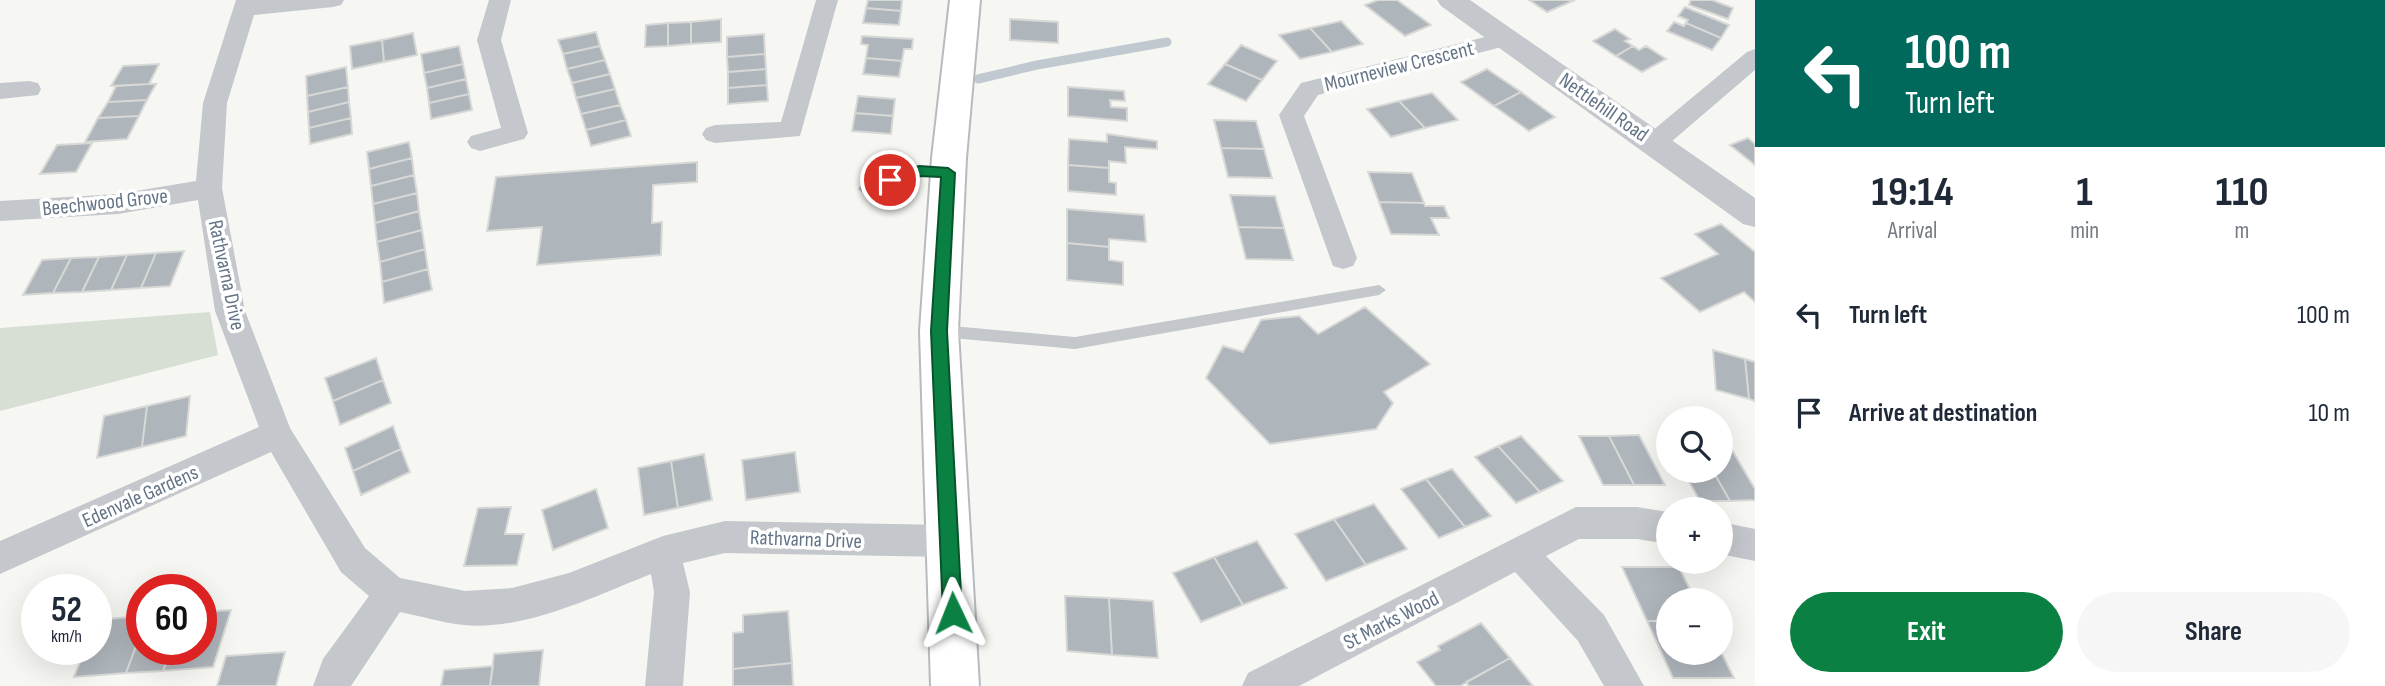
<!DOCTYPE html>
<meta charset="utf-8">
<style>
:root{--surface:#fff;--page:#f6f6f7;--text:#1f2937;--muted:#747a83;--accent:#0b8043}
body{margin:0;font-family:"Sofia Sans Condensed",sans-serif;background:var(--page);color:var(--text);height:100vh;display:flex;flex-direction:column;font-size:26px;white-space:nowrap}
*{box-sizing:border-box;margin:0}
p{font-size:23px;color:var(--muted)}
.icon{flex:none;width:38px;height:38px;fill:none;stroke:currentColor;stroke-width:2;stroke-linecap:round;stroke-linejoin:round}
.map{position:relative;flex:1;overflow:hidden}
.details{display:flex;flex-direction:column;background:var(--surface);width:630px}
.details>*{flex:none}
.top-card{background:#00695c;color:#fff;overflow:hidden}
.fabs{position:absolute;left:1656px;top:406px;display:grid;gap:14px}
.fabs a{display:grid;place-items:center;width:77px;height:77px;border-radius:50%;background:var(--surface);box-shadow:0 7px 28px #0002;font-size:35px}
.speed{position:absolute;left:21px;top:574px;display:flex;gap:14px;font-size:35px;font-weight:700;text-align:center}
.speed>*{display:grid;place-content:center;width:91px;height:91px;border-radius:50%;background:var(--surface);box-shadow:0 7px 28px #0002;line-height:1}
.speed small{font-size:18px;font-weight:400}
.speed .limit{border:10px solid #d22;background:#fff;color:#111}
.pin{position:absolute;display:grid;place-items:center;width:60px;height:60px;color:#fff;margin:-30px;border:4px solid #fff;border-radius:50%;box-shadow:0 2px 7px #0007}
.me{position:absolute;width:77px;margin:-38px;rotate:358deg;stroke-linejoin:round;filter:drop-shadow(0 0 5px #0008)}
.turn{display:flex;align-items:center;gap:24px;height:147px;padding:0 35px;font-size:32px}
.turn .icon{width:91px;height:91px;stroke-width:2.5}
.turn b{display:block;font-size:49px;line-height:60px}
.eta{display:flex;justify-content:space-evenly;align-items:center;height:119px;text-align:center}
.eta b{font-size:42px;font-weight:700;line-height:49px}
.cta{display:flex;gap:14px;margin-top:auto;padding:14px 35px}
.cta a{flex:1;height:80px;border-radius:42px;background:var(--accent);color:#fff;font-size:28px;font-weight:700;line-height:80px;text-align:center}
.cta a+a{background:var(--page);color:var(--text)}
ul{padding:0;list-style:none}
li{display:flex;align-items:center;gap:21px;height:98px;padding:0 35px}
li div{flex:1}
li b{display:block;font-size:26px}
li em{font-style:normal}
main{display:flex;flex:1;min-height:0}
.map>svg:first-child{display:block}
.green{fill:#d7ded4}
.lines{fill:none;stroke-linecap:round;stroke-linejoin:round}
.stream{stroke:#bfc9cf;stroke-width:9}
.building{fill:#aeb5bb;stroke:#d8d8d6;stroke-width:2}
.primary-casing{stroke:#b7bbbf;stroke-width:4}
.service{fill:#c4c7cb;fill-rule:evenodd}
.minor{fill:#c4c7cb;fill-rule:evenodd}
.tertiary{fill:#c4c7cb;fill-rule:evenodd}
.primary{fill:#fff;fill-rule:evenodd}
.route{fill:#0b8043;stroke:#07532c;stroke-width:2}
.labels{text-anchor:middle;stroke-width:7;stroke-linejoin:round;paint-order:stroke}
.street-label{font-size:21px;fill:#647486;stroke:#fff}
</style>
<main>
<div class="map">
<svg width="1755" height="686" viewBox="0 0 1755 686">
<rect width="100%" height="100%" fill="#f6f7f3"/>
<path class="green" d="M210,312L218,355L0,411V328Z"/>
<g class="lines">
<path class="stream" d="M978,79L1037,65L1167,42"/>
</g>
<path class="building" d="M868,0H902L901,11L866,8Z
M1378,0H1397L1431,25L1405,36L1365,5Z
M1529,0H1575L1547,12Z
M1691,0H1712L1733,8L1728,19L1689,5Z
M1685,7L1729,25L1721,38L1686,23L1688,20L1678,16Z
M866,8L901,11L899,25L863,23Z
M721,19V42L691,44V22Z
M1010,19L1058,22V43L1010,40Z
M1341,21L1363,44L1332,52L1310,28Z
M691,22V44L668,46V23Z
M1674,22L1684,26L1686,23L1721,38L1712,50L1667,31Z
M668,23V46L645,47L646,25Z
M1310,28L1332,52L1300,59L1279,35Z
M1615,29L1630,39L1625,41L1633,46L1616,56L1593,41Z
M596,32L600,46L563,54L558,40Z
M413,33L417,55L384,62L382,40Z
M764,34L765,54L727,57V37Z
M862,36L913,39L912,49H904L902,61L866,58L868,45L861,44Z
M382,40L384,62L352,69L350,46Z
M1241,45L1277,61L1262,80L1225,64Z
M459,46L463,64L424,73L421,54Z
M600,46L605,60L567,69L563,54Z
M1633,46L1639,50L1646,46L1666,59L1642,72L1616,56Z
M765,54L766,69L728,72L727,57Z
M866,58L902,61L899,77L863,74Z
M605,60L610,74L572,83L567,69Z
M159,64L149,84L111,86L123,66Z
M463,64L466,79L427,88L424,73Z
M1225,64L1262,80L1246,101L1208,84Z
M346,67L348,87L307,96L306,76Z
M766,69L767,85L728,88V72Z
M1487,69L1521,92L1494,106L1461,82Z
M610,74L615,89L576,98L572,83Z
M466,79L469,94L429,103L427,88Z
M149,84H156L147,100L108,102L116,86Z
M767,85L768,101L728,104V88Z
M348,87L349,102L308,112L307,96Z
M1068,87L1124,91L1125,101L1110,100L1111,107L1127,108V121L1068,116Z
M615,89L620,105L581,114L576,98Z
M1521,92L1555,117L1529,131L1494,106Z
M1432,93L1458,120L1425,128L1399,101Z
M469,94L472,110L431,119L429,103Z
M858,96L895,99L893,116L855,113Z
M147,100L139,116L98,118L108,102Z
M1399,101L1425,128L1391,137L1367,109Z
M349,102L351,118L309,128L308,112Z
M620,105L626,120L586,130L581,114Z
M855,113L893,116L891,134L852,131Z
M139,116L127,139L85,142L98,118Z
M351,118L352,134L310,144L309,128Z
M626,120L631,136L591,146L586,130Z
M1214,120L1256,121L1264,149L1221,148Z
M1107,134L1157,141V149L1125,147L1126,163L1109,161V168L1068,165L1069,139L1107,142Z
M1748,138L1755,144V165L1730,145Z
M409,142L412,158L369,169L367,152Z
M92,143L76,172L40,174L57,145Z
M1221,148L1264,149L1272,178L1228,177Z
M412,158L414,175L371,186L369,169Z
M697,162V182L653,185L652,223L662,222L661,255L537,265L542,227L487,231L496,177Z
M1068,165L1109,168V182L1116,183V195L1068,191Z
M1368,172L1412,173L1424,203L1379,202Z
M414,175L417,193L373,204L371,186Z
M417,193L419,211L375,223L373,204Z
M1230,195L1275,196L1284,228L1238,227Z
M1379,202L1424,203L1425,206H1444L1449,218H1431L1439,235L1391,234Z
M1067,209L1144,215L1146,242L1109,239V247L1067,243Z
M419,211L422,230L377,242L375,223Z
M1721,224L1755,252V302L1744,292L1700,312L1661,278L1718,254L1695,234Z
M1238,227L1284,228L1293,260L1246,259Z
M422,230L425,249L380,262L377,242Z
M1067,243L1109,247V260L1123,262V285L1067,280Z
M425,249L428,269L382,282L380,262Z
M184,251L170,286L141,288L156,253Z
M156,253L141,288L111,290L127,255Z
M127,255L111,290L82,292L99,257Z
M99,257L82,292L53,293L71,258Z
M71,258L53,293L23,295L42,260Z
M428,269L432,290L384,303L382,282Z
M1365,307L1430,364L1384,392L1393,403L1376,429L1270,444L1206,378L1223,346L1243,352L1261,320L1299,316L1318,334Z
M1713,350L1745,359L1749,399L1716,390Z
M376,358L383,380L333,401L325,378Z
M1745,359L1755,362V401L1749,399Z
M383,380L391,403L340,425L333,401Z
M190,396L186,436L142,447L147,406Z
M147,406L142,447L97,458L104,416Z
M393,426L401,449L353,471L345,448Z
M1639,435L1665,485H1634L1609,436Z
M1521,436L1563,481L1540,492L1498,446Z
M1579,436H1609L1634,485H1603Z
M1498,446L1540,492L1516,503L1475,457Z
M401,449L410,472L361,495L353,471Z
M1720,450H1732L1755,489V500L1730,501L1713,471H1720Z
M795,452L800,492L746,500L742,460Z
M704,454L712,500L678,508L671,461Z
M671,461L678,508L644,515L638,468Z
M1452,469L1491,516L1465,527L1426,479Z
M1683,471H1713L1730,501H1700Z
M1426,479L1465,527L1439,538L1401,489Z
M596,489L608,528L553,550L542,510Z
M1374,504L1407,549L1366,565L1334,519Z
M511,507L505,534H524L517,565L464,566L478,508Z
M1334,519L1366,565L1326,581L1295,534Z
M1257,541L1287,588L1243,605L1214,557Z
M1214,557L1243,605L1201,622L1173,573Z
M1622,567H1679L1695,600H1668V621H1647Z
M1065,596L1109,598L1112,655L1067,651Z
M1109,598L1153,601L1158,658L1112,655Z
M231,610L213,667L163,671L171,649H201V612Z
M788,611L792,663L733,669V633L743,632V615Z
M142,616V630L126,673L74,677L85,649H96V620Z
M1647,621H1668V653H1720V650L1734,678H1673Z
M1481,623L1510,658L1460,686H1436L1417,662L1440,650L1438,646Z
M142,630V649H171L163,671L126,673Z
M543,650L539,686H490L494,654Z
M285,652L276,686H217L226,656Z
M1510,658L1533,686H1469L1466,682Z
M792,663L793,686H733V669Z
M493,666L490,686H441L444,670Z"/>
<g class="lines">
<g class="primary-casing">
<path id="primary" d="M950,0H980L966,158L958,331L979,686H931L920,331L932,158Z"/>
</g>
<path class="service" d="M919,167L948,169L954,173L948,177L919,175L864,194L858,189L860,186Z
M1379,285L1386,290L1379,295L1075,349L941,337L936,335L934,331L936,327L941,325L1075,337Z"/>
<path class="minor" d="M236,0H344L341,5L333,7L254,15L227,103L222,188L245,311L290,428L365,548L400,578L465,591L512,588L569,573L663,536L725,521L950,525L962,530L967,541L962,552L950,557L725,553L683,563L690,592L683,686H645L654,592L651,574C595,596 525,631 464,625C442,623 421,616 400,612L351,686H313L323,659L369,596L341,572L271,452L0,574V541L259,427L215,311L198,200L118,214L0,221V201L118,194L196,181L203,103Z
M489,0H511L501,40L528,133L524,139L480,151L471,148L467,142L471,136L501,128L477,40Z
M816,0H838L800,136L715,143L706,140L702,134L706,128L715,125L781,122Z
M1505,32L1513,34L1517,39L1513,44L1318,95L1304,116L1357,258L1353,266L1343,269L1333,266L1279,115L1301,83Z
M1755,49V70L1664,148L1655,151L1646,148L1642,142L1646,136L1747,52Z
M29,81L38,83L41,89L38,95L0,99V83Z
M1576,507H1637L1668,512V544L1637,539H1579L1546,556L1604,615L1644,686H1604L1578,641L1515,572L1299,686H1242L1248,673Z
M1720,522L1755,529V561L1720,554Z"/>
<path class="tertiary" d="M1437,0H1470L1755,198V227L1743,224L1441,6Z"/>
<use href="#primary" class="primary"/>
</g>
<path class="route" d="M919,166L948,168L955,173L947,331L962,613L959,620L953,623L946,620L943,613L931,331L941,177L919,176L890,186L883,180L885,177Z"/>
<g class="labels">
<g class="street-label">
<text transform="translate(1399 66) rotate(-14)" y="7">Mourneview Crescent</text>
<text transform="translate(1604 107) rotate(35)" y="7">Nettlehill Road</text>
<text transform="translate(105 202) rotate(-6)" y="7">Beechwood Grove</text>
<text transform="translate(227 275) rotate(78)" y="7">Rathvarna Drive</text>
<text transform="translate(140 496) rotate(-24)" y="7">Edenvale Gardens</text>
<text transform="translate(806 539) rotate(2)" y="7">Rathvarna Drive</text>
<text transform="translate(1391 620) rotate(-27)" y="7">St Marks Wood</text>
</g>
</g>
</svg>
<div class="fabs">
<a><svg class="icon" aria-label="search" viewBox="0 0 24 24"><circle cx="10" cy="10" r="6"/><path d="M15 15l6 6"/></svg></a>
<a>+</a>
<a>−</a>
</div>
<div class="speed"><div>52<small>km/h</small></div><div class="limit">60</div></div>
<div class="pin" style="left:890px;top:180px;background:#d93025"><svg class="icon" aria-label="arrive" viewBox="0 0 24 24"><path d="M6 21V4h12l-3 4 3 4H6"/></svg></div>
<svg class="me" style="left:953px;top:613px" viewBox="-20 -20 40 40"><path d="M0-17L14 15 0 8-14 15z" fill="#0b8043" stroke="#fff" stroke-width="4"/></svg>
</div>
<section class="details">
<div class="top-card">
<div class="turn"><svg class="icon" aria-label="left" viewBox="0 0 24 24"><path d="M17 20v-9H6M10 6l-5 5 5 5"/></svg><div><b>100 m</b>Turn left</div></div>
</div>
<div class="eta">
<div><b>19:14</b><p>Arrival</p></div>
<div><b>1</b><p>min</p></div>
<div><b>110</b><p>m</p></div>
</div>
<ul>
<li><svg class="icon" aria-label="left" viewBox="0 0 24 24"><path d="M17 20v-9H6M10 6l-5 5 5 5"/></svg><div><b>Turn left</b></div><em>100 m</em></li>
<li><svg class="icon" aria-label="arrive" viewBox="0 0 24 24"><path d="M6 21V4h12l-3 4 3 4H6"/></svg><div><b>Arrive at destination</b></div><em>10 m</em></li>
</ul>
<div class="cta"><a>Exit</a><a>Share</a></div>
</section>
</main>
